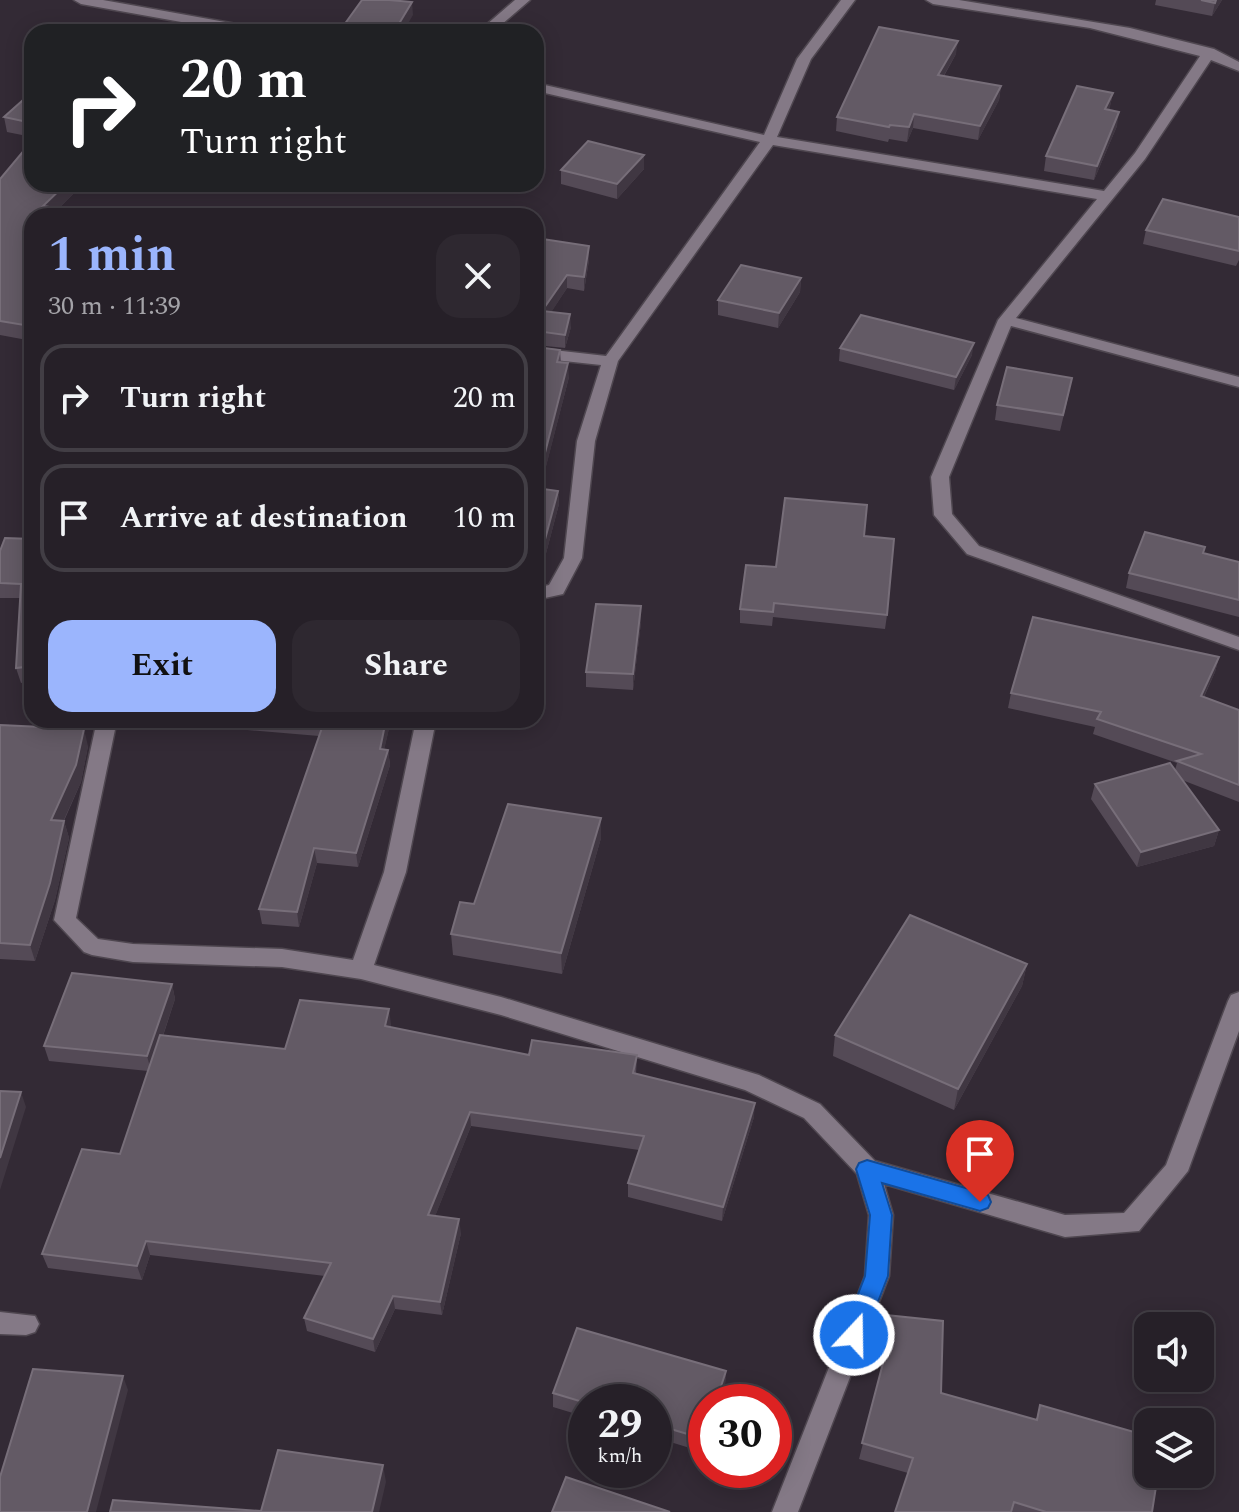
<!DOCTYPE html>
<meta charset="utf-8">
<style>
:root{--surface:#262028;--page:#2e2830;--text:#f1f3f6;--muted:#a4a3a8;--line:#423e45;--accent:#9bb5fd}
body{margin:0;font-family:Spectral,serif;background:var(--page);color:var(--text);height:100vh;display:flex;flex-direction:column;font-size:30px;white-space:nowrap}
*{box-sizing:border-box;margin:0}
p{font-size:26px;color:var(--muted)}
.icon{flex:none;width:44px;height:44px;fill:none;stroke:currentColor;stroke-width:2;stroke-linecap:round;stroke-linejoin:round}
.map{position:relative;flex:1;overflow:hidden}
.panel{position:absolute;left:24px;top:208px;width:520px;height:520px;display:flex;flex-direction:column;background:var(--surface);border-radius:24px;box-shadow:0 4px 20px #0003,0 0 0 2px var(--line)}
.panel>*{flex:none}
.guide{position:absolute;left:24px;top:24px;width:520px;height:168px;border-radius:24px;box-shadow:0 4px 20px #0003,0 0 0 2px var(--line);background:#202124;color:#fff;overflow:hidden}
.buttons{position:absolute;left:1134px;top:1312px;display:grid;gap:16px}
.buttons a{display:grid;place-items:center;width:80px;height:80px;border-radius:16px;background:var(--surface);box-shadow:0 4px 20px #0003,0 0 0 2px var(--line);font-size:40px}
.speed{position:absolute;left:568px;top:1384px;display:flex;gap:16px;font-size:40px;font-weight:700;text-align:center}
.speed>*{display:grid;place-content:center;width:104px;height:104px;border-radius:50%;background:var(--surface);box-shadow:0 4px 20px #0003,0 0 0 2px var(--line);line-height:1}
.speed small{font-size:20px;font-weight:400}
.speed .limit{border:12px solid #d22;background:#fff;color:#111}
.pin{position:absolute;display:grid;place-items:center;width:68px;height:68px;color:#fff;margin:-82px -34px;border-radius:50% 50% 50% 0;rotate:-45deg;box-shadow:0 0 8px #0007}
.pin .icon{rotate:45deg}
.me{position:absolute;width:88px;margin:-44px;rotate:21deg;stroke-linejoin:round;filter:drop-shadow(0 0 6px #0008)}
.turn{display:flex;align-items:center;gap:28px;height:168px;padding:0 24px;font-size:36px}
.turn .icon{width:104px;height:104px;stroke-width:2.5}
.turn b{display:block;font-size:56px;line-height:68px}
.round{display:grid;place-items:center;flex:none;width:84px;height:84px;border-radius:24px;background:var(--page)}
.headline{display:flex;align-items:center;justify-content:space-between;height:136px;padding:0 24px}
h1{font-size:48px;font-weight:700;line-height:60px;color:var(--accent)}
.action{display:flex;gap:16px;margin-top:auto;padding:16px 24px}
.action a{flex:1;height:92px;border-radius:24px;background:var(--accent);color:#111;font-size:32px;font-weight:700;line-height:92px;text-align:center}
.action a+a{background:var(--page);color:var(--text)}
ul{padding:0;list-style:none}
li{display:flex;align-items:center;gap:24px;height:108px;margin:0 16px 12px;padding:0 8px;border:4px solid var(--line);border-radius:24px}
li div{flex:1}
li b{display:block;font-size:30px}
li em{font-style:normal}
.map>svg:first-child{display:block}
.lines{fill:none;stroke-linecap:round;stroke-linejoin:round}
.minor-casing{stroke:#4f4750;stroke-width:3}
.minor{fill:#847986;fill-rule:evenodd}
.wall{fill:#544a56}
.shaded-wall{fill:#403742}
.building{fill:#635a65;stroke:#776e79;stroke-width:2}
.route{fill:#1a73e8;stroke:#114b97;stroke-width:2}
</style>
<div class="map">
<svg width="1239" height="1512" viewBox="0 0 1239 1512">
<rect width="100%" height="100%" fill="#332a35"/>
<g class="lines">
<g class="minor-casing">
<path id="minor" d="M74,0H103L259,28L266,32H237L81,4Z
M515,0H530L493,32H478Z
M841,0H855L811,59L777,137L1104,191L1135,153L1200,56L1090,28L933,4L926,0H959L1130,28L1214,49L1239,62V71L1211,60L1145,159L1016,318L1239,377V387L1011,326L949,477L952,514L979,546L1239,637V650L967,554L934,515L931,477L998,320L1097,199L773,145L618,361L595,441L582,558L563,594L536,600V588L549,585L564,558L577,441L601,365L536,358V348L606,356L760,142L536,91V83L764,135L797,59Z
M97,720H117L76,918L98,939L133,944L282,949L353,960L384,872L416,720H436L406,872L374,965L501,997L759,1075L820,1104L875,1161L1065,1215L1124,1213L1166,1165L1228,1001L1231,995L1239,992V1031L1188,1171L1139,1231L1065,1237L884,1184L893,1215L889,1276L798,1512H772L865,1276L869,1215L857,1174L804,1118L745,1090L501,1015L361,979L282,967L133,962L92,955L84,952L54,920Z
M0,1312L35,1316L39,1324L35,1332L26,1335L0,1334Z"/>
</g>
<use href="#minor" class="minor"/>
</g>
<path class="wall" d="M1156,0H1222L1212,16L1155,5Z
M956,54L944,76L1001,86L999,100L978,140L913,128L907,142L889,139L888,142L836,131L837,117Z
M32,92V137L7,132L4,117Z
M1113,93L1109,110L1117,126L1094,180L1044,171L1046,156Z
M644,169L617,199L561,184V170Z
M0,179L83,184L58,209L80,212V216H32L27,340L0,335Z
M1239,217V260L1236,266L1143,244L1146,230Z
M536,238L589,260L584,291L567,288L551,312L571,327L565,348L536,345Z
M801,278L800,292L778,328L718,315V300Z
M536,347L560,350L561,363L569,377L540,489L558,491L559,504L544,561L536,560Z
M840,348L972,355L954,390L839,361Z
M1069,393L1060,431L995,420L997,405Z
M864,536L887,615L885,629L773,617L772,626L740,623V609L776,567Z
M32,539V681L21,683L16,668L20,598H0V551Z
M1204,553L1239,562V617L1126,588L1129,573Z
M641,622L633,690L586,687V672Z
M1219,657L1215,672L1204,697L1239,710V802L1182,780L1219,830L1214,846L1137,867L1091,799L1095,784L1175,770L1177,763L1093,734L1095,727L1008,708L1011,693Z
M128,720H391L384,749L388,750L390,765L358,867L317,863L299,927L262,924L259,909L319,736Z
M0,725L88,746L81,782L64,821L69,838L55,900L35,961L0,959Z
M601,838L562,974L453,955L451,934L474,904Z
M1027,964L1022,986L954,1110L833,1056L835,1035Z
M172,984L175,999L163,1036L285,1049L391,1024L390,1027L529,1055H637L636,1074L754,1117L722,1221L628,1197V1183L639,1150L471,1126L435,1216L461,1233L442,1315L395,1309L375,1352L307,1331L304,1318L325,1276L150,1255L142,1280L48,1268L42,1254L120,1154L148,1071L49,1061L44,1046Z
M886,1315L941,1393L1036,1420L1040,1405L1152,1512H895L908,1473L859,1459L881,1373L883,1332Z
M726,1371L725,1385L703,1452L654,1437V1402H586V1417L553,1407V1393Z"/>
<path class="shaded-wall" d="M1216,0H1222L1212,16L1215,3Z
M412,2L413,15L403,32H394Z
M958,41L956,54L936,89L938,75Z
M1001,86L999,100L978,140L980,126Z
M1113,93L1110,107L1103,124L1105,109Z
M1119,112L1117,126L1094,180L1097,166Z
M914,114L913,128L907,142L909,127Z
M644,155V169L617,199V184Z
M66,184H83L51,216L43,206Z
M589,246V260L584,291V277Z
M567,275V288L543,325L542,311Z
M801,278L800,292L778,328L779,313Z
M570,314L571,327L565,348V335Z
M32,316V334L27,340L24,325Z
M974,343L972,355L954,390L956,377Z
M568,363L569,377L537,502L536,488Z
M558,491L559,504L544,561L543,547Z
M641,606V622L633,690V674Z
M1219,657L1215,672L1197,711L1201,696Z
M386,720H391L381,764L380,749Z
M84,729L88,746L81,782L56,837L51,820Z
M388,750L390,765L358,867L356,853Z
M601,818V838L562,974L561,953Z
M64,821L69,838L55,900L35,961L30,945Z
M1219,830L1214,846L1137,867L1141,852Z
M314,848L317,863L299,927L297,912Z
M1027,964L1022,986L954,1110L958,1089Z
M172,984L175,999L151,1071L147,1056Z
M389,1009L391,1024L387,1041L385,1026Z
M21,1092L26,1107L0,1190V1158Z
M755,1103L754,1117L722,1221L723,1207Z
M470,1112L471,1126L430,1229L428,1215Z
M459,1219L461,1233L442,1315L440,1302Z
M146,1241L150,1255L142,1280L137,1266Z
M393,1296L395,1309L375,1352L373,1339Z
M726,1371L725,1385L719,1402H716Z
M123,1376L128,1390L96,1512H87Z
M706,1433V1444L703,1452L704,1439Z
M383,1465L386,1482L379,1512H372Z"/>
<path class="building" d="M362,0H389L412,2L394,32H339Z
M1201,0H1216L1215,3Z
M879,27L958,41L938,75L1001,86L980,126L914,114L909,127L890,125L889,127L837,117Z
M1077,86L1113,93L1105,109L1119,112L1097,166L1046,156Z
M32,92V123L4,117Z
M588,141L644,155L617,184L561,170Z
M31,142H32V184H66L43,206L80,212L76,216H32V316L24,325L0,321V179Z
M1163,199L1239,217V251L1146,230Z
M536,238L589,246L584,277L567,275L542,311L570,314L565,335L536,331Z
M741,265L801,278L779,313L718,300Z
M861,315L974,343L956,377L840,348Z
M536,347L560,350L557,362L568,363L536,488L558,491L543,547L536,546Z
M1007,367L1072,378L1063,415L997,405Z
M785,498L867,505L864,536L894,539L887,615L774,603L773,612L740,609L746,565L776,567Z
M1145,532L1205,547L1203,553L1239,562V600L1129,573Z
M5,538L32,539V666L16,668L21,584L0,583V551Z
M596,604L641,606L633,674L586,672Z
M1033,617L1219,657L1201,696L1239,710V785L1177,761L1201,754L1097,719L1101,712L1011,693Z
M301,720H386L380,749L388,750L356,853L314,848L297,912L259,909L324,722Z
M0,725L84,729L76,765L51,820L64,821L50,883L30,945L0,943Z
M1170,763L1219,830L1141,852L1095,784Z
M508,804L601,818L561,953L451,934L460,902L474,904Z
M910,915L1027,964L958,1089L835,1035Z
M72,973L172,984L147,1056L44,1046Z
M300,1000L389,1009L385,1026L529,1055L532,1040L637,1055L633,1073L755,1103L723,1207L628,1183L644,1136L470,1112L428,1215L459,1219L440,1302L393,1296L373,1339L304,1318L331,1263L146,1241L137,1266L42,1254L82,1149L120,1154L160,1035L285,1049Z
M0,1091L21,1092L0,1158Z
M886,1315L943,1321L941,1393L1037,1420L1040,1405L1148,1436V1474H1158L1152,1512H1046L1014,1502L1011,1512H895L913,1458L862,1443L883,1363Z
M577,1328L726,1371L716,1402H706V1433L704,1439L654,1424V1402H586V1403L553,1393Z
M33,1369L123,1376L87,1512H0V1477Z
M278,1450L383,1465L372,1512H110L113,1500L261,1511Z
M566,1477L670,1512H552Z"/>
<path class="route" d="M867,1160L980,1192L988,1195L991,1202L988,1208L980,1211L882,1183L892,1215L888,1276L862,1343L854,1346L846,1343L842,1335L865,1276L870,1215L856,1169L859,1163Z"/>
</svg>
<div class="buttons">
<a><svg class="icon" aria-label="sound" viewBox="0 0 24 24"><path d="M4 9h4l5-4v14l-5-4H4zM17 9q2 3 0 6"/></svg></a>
<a><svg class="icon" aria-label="layers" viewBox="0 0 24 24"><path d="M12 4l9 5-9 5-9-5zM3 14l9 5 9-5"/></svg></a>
</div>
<div class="speed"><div>29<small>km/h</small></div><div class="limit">30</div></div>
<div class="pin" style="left:980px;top:1202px;background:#d93025"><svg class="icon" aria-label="arrive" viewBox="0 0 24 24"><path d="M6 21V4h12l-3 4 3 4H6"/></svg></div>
<svg class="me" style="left:854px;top:1335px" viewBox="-20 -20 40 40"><circle r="17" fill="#1a73e8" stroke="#fff" stroke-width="3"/><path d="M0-11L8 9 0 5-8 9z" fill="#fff"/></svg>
<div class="guide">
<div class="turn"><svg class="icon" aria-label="right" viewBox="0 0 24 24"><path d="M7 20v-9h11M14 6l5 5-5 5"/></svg><div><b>20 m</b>Turn right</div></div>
</div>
<section class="panel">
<div class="headline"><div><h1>1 min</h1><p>30 m · 11:39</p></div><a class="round"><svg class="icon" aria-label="close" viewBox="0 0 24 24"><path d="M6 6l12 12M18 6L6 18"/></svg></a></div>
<ul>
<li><svg class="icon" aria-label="right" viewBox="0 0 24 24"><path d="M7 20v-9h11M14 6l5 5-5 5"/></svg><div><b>Turn right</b></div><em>20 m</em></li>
<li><svg class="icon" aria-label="arrive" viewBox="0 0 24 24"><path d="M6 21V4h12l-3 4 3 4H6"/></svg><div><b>Arrive at destination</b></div><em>10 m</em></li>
</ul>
<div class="action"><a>Exit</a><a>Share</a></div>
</section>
</div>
